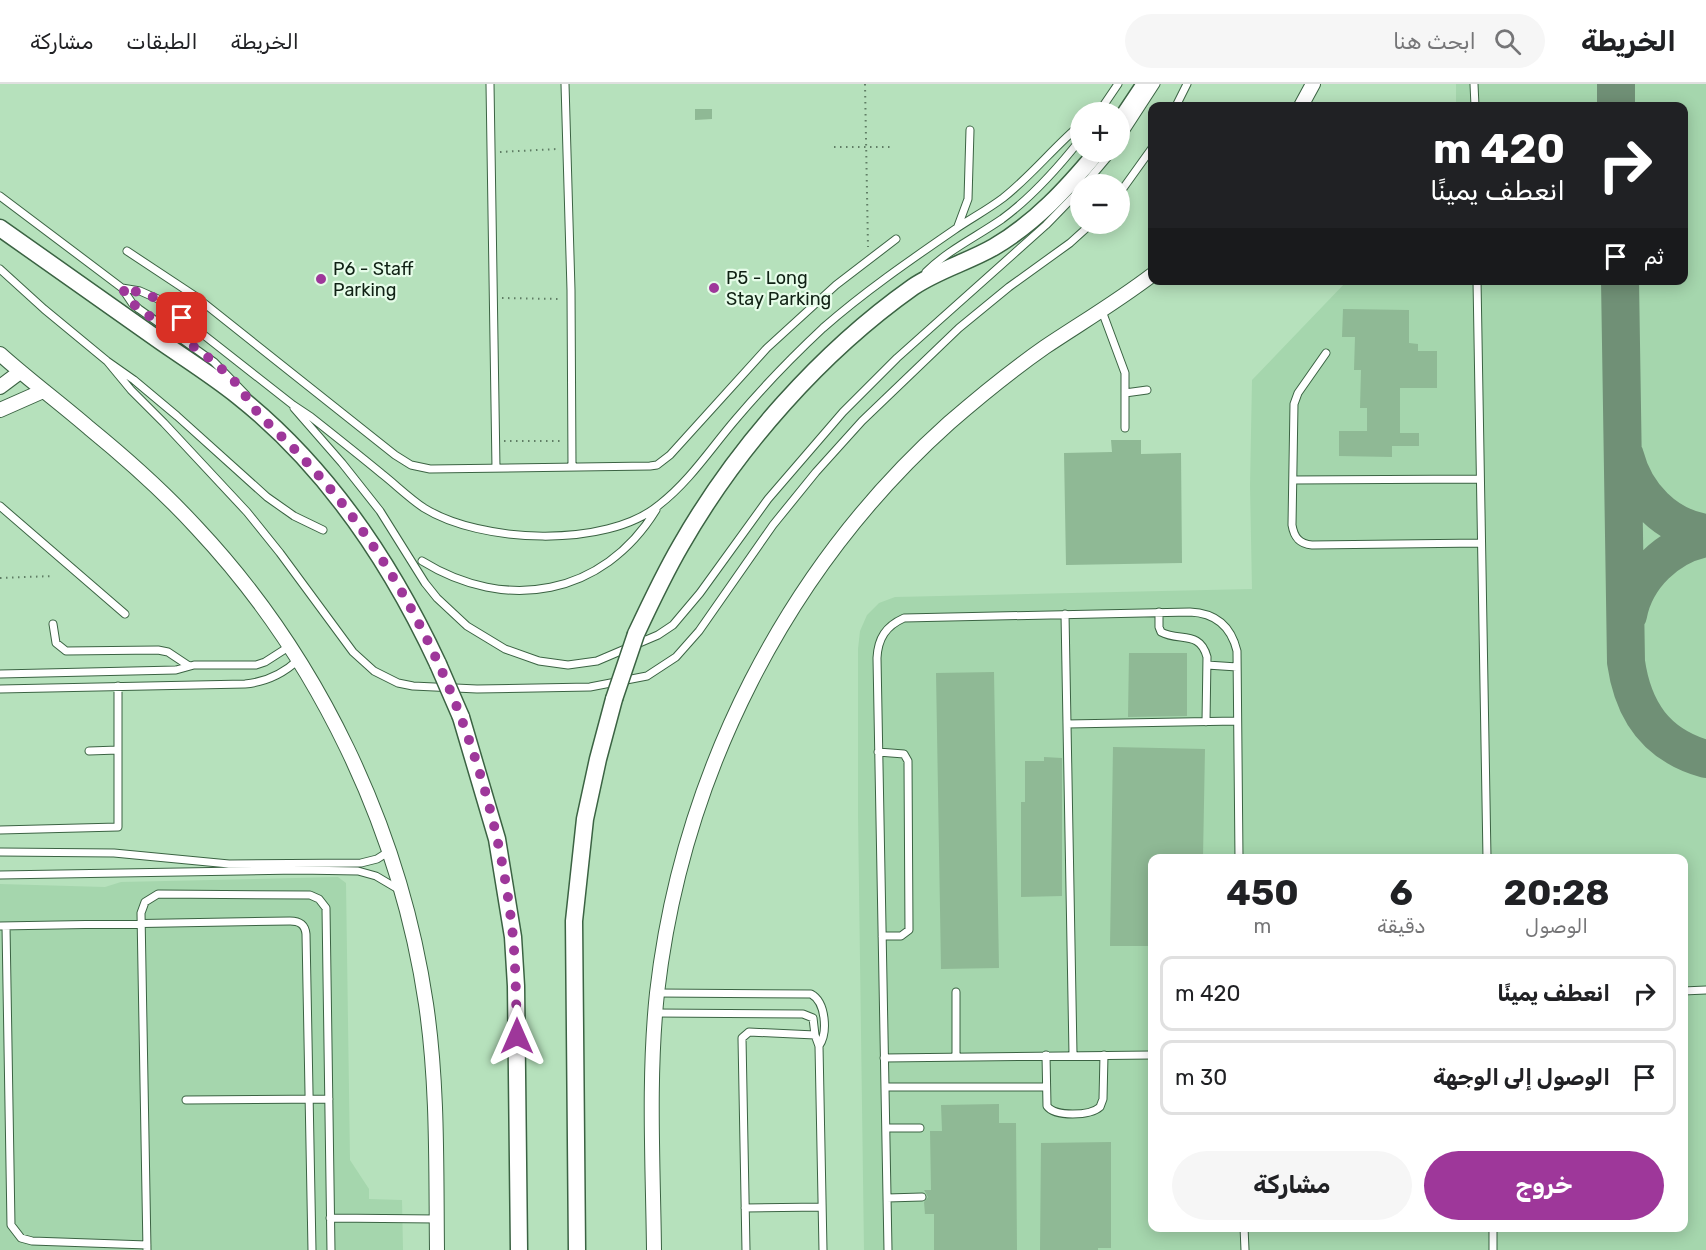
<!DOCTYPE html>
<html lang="ar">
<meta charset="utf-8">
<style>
:root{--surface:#fff;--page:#f6f6f6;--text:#202124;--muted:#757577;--line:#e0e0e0;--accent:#9e379a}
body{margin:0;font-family:Rubik,"Noto Naskh Arabic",sans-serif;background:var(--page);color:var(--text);direction:rtl;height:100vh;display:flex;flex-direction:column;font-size:22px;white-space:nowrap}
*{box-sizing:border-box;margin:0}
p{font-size:20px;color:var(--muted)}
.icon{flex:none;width:33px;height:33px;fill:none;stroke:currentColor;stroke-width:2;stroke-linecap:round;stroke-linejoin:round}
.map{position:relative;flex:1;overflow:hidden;direction:ltr}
.panel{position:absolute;left:1148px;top:770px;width:540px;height:378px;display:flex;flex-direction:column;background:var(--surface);border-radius:12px;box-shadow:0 3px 15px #0003;direction:rtl}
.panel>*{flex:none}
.banner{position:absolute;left:1148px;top:18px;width:540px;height:183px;border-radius:12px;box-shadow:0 3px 15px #0003;direction:rtl;background:#202124;color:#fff;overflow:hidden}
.controls{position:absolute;left:1070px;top:18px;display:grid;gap:12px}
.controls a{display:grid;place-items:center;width:60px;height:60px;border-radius:50%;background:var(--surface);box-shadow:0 3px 15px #0003;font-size:30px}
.pin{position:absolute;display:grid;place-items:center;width:51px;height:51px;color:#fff;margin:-26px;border-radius:12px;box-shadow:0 3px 9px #0006}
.me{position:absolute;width:66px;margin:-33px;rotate:0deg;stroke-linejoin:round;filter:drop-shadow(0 0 4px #0008)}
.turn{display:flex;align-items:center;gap:21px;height:126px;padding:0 24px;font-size:27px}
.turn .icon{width:78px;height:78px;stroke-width:2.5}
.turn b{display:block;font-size:42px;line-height:51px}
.then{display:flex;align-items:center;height:57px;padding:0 24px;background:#0003;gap:12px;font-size:22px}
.eta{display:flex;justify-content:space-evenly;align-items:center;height:102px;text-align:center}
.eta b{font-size:36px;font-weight:700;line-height:42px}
.action{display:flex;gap:12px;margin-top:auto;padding:12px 24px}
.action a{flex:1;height:69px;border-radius:36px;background:var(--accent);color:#fff;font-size:24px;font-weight:700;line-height:69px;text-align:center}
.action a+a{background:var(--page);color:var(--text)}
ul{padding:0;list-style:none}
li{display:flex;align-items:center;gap:18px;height:75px;margin:0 12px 9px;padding:0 12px;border:3px solid var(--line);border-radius:12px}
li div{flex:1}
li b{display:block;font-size:22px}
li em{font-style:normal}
header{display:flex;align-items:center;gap:36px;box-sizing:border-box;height:84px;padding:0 30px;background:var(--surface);border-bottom:2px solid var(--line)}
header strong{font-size:28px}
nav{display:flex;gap:33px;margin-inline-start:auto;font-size:21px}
.search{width:420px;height:54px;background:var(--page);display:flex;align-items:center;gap:15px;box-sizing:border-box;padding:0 21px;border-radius:33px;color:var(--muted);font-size:22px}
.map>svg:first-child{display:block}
.built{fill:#a5d6ad;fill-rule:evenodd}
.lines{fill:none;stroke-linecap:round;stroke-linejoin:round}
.taxiway{stroke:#709076;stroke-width:38}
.building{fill:#8fb995}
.service-casing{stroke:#3b6343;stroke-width:9}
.minor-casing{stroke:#3b6343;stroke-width:16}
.tertiary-casing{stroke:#3b6343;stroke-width:19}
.path{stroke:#5f7d64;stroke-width:2;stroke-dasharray:1.5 4.5;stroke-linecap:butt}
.service{stroke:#fff;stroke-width:7}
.minor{stroke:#fff;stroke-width:14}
.tertiary{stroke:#fff;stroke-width:16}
.tertiary-bridge-casing{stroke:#3b6343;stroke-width:19;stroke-linecap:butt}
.tertiary-bridge{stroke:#fff;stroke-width:16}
.route{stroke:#9e379a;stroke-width:10;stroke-dasharray:0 18}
.poi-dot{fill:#9e379a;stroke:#e6fce9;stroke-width:2}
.labels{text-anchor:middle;stroke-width:4.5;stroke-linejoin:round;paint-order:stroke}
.poi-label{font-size:18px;fill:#102114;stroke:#e6fce9;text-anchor:start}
</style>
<header>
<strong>الخريطة</strong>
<div class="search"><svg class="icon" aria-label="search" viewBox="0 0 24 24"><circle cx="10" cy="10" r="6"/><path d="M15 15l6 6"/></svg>ابحث هنا</div>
<nav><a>الخريطة</a><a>الطبقات</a><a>مشاركة</a></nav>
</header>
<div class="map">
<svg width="1706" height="1166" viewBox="0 0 1706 1166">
<rect width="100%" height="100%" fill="#b6e1bc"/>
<path class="built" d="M1456,0H1706V1166H864L858,731V565L860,547L867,531L879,519L895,513L1252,505L1250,402L1252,296L1347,197L1683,196V22H1456ZM1152,774H1683V1143H1152Z
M338,793L346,799L350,1076L369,1105V1115L402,1116L403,1166H0V800L105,803L121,798Z"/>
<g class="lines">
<path class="taxiway" d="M1616,0V22
M1620,196L1626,578C1633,627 1656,661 1706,675
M1625,372C1635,411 1666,443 1706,449
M1628,531C1635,493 1668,461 1706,454"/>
</g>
<path class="building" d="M695,25H712V35L695,36Z
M1343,225L1409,226V259L1418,260V267H1437V304H1400V349H1419V362H1392V373L1339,372V347H1367V324H1360L1361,286H1354L1355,253H1342Z
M1111,356H1141V370L1181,369L1182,479L1066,481L1064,369L1112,368Z
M1129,569H1187V632L1128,633Z
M994,588L999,884L941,885L936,589Z
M1113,663L1205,665L1203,774H1152V862H1110Z
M1044,673L1062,674V812L1021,813V718H1025V677H1044Z
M999,1020V1039H1016L1017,1166H934V1130H925L924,1118L928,1113L924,1106H931L930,1047H942L941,1021Z
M1111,1058V1164H1098V1166H1040L1041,1059Z"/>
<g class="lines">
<g class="service-casing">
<path id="service" d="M490,0L496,384
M565,0L571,206L572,382
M1474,0L1475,22
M1176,22L1187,0
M1099,28L1118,0
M1119,57L1156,0
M1085,100L1112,68
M1119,110L1152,64
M0,112L122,204L132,219L139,225L214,278L246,311
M958,142L968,115L970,46
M127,167L195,212L395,371L411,381L430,385L650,382L657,381L670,371L767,264L836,201L896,155
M0,185L44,225L107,277L134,296L177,332L267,413L294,432L323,446
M926,188C948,166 976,153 1002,135C1032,113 1057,85 1080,56
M1477,196L1487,774
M122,204L140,207L158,215L293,321L311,333C335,352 359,371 382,390C396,401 409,414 424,424C480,459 606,465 659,421C690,397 711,364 736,335C763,303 792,273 823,244C864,208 909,177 954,146C970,135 987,126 1003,114C1031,92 1053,64 1080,41
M1102,227L1125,289V344
M1326,269L1298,309L1294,320L1292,441C1294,453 1299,460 1312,461L1481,459
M107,277L131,306L164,339L247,428L280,469L353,568L374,587L398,599L413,602L477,605L590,603L647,592L676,573L699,547L773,441L816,388L862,337L959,244L1009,203L1070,159L1091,140
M1125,309L1147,306
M294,324L342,379L380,427L425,499L437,514L467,542L505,565L539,577L568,581L597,577L658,551L673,541L700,509L768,415L843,328L897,274L1046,141L1080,106
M1293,396L1480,395
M0,422L125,530
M422,477C506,529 603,512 656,426
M1159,528V543L1161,548C1179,558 1200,546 1207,573L1206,638
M1065,530L1073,970
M53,540L56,559L66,567L158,566L168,568L189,582
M1207,581L1237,583
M0,590L176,586L194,581H256L265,578L290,562
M0,605L245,600C266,598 283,590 298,576
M1067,640L1237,637
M89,667L118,666
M878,668L904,670L908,677L909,846L901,852H882
M0,746L118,743V602
M0,768L114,769L229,780L361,779L377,775L388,768
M0,791L298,786L358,787L376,792L398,805
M0,842L290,837C299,837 305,840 306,850L312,1166
M6,842L11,1141L21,1154L32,1157L147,1161
M1683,907L1706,906
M657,909L811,910C826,918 828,949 819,962
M655,929L803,930L813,934L815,951L819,962L823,1166
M1046,971L1047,1022C1055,1033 1090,1032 1100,1023L1103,1015L1104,971
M956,973V908
M884,974L1152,971
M885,1003H1046
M186,1016L329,1015
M886,1044H920
M887,1114L922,1113
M745,1124L822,1123
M330,1134L436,1135
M1244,1143L1245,1166
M1493,1143V1166
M147,1166L141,829L145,818L158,810L310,811L319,815L326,824L331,1166
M746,1166L742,954L749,948L815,951
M888,1166L877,574C878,554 886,542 904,534L1190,528C1215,529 1231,542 1237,567L1239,774"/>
</g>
<g class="minor-casing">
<path id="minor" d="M1301,22L1313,0
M0,270C29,296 60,319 89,344C127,375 164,408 197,444C318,573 400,744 426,920C438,1001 436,1084 437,1166
M0,303L20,288
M0,326L43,307
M654,1166C653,1081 648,994 657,909C682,691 786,485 949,339C980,312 1012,286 1045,263C1081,239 1118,217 1152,191"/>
</g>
<g class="tertiary-casing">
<path id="tertiary" d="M1119,39L1145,0
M0,144C53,182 107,219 160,257C186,275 213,292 238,312C326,382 391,479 438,580
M636,550C650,520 664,490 681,461C737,363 821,268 913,203C938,186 968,178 994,163C1035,139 1067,104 1097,68
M461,633L497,755L513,853L516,902L519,1166
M577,1166L574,837L585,735L598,675L614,615"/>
</g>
<path class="path" d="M865,0L868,163
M834,63H894
M500,68L557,65
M502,214L559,215
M504,357H562
M0,494L53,492"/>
<use href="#service" class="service"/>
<use href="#minor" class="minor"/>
<use href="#tertiary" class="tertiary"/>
<g class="tertiary-bridge-casing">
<path id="tertiary-bridge" d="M438,580L461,633
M614,615L636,550"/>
</g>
<use href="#tertiary-bridge" class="tertiary-bridge"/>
</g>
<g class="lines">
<path class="route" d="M182,234L150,211L122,204L132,219C162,243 198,262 226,289C241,302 248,318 260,331C272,344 286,356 298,369C318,390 337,412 354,435C442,554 498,706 513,853C516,886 516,919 517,952"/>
</g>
<g class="poi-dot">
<circle cx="321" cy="195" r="6"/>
<circle cx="714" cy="204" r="6"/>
</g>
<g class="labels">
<g class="poi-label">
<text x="333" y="191">P6 - Staff<tspan x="333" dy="21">Parking</tspan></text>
<text x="726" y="200">P5 - Long<tspan x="726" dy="21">Stay Parking</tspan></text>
</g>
</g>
</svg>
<div class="controls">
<a>+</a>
<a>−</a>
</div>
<div class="pin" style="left:182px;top:234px;background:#d93025"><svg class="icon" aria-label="arrive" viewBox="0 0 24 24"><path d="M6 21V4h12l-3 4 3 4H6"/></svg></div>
<svg class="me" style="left:517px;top:952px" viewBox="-20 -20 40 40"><path d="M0-17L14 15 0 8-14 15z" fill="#9e379a" stroke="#fff" stroke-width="4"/></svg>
<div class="banner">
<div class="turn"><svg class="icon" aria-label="right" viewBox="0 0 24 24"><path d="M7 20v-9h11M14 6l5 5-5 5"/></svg><div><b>420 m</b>انعطف يمينًا</div></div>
<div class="then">ثم<svg class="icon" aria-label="arrive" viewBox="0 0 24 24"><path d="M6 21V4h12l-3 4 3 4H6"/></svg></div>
</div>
<section class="panel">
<div class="eta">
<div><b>20:28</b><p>الوصول</p></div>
<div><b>6</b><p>دقيقة</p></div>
<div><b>450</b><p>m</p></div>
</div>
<ul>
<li><svg class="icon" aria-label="right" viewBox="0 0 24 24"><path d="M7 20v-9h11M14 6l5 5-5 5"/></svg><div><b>انعطف يمينًا</b></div><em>420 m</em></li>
<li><svg class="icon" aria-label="arrive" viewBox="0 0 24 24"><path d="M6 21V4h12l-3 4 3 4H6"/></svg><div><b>الوصول إلى الوجهة</b></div><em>30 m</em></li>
</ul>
<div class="action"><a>خروج</a><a>مشاركة</a></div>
</section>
</div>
